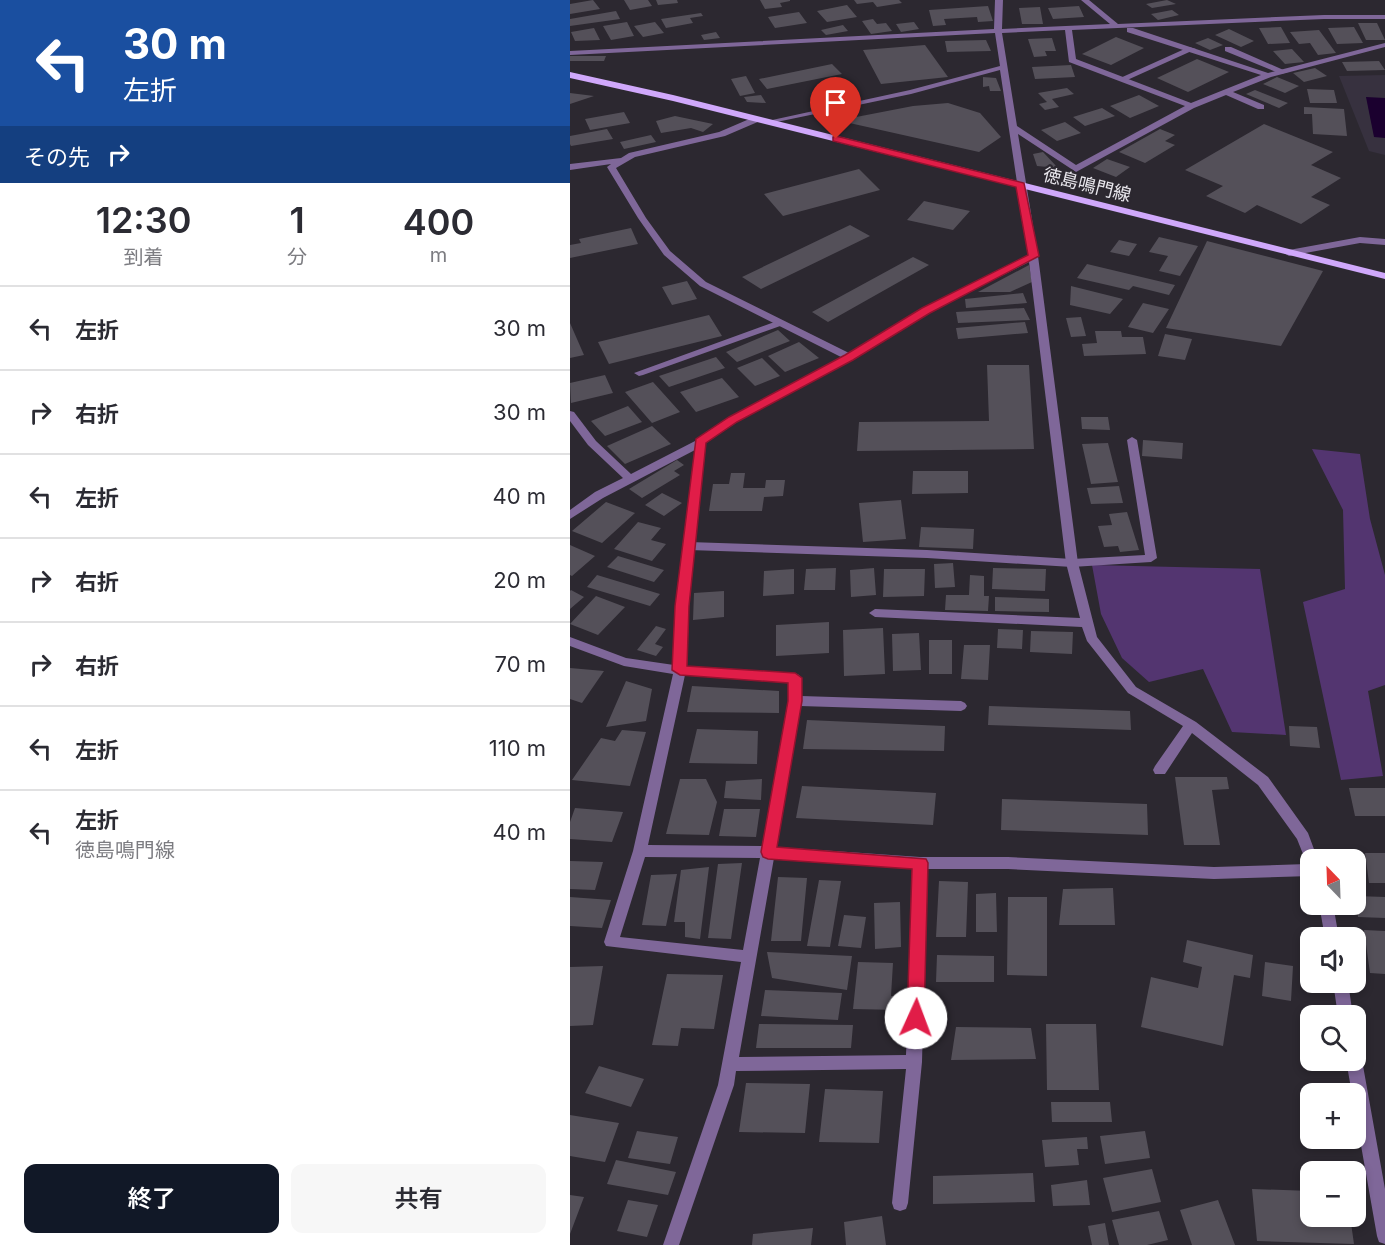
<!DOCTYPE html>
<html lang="ja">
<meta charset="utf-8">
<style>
:root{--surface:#fff;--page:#f7f7f7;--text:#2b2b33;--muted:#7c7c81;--line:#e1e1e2;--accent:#111827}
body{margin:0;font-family:Inter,"Noto Sans JP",sans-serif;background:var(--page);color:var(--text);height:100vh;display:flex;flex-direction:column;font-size:22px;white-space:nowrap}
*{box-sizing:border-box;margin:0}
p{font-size:20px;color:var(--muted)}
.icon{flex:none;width:33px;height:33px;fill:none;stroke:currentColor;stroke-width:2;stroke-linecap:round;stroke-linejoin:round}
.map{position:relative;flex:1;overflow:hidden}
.drawer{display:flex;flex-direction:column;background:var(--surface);width:570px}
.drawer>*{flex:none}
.hud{background:#1a4fa0;color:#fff;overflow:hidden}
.needle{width:39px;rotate:337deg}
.buttons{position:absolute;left:730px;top:849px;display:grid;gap:12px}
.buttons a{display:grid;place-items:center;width:66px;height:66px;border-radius:12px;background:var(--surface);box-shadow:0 3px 9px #0003;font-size:30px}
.pin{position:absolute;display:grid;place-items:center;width:51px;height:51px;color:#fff;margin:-62px -26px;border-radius:50% 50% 50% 0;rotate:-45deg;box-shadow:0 0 6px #0007}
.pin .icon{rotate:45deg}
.me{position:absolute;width:66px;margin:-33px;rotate:2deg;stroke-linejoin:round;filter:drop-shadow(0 0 4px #0008)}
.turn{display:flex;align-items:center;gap:21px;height:126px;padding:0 24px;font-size:27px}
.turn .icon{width:78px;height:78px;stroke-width:2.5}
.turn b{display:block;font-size:42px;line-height:51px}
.then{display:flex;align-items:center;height:57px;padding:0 24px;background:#0003;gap:12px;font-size:22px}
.eta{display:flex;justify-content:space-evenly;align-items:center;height:102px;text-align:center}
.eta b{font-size:36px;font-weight:600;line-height:42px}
.action{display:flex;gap:12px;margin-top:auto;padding:12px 24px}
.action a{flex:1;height:69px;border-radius:12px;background:var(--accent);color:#fff;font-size:24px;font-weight:600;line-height:69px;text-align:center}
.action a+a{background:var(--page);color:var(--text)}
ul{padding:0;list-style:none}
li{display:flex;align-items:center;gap:18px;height:84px;padding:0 24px;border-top:2px solid var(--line)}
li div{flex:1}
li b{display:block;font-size:22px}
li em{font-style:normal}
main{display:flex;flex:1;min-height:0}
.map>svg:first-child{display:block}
.built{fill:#37313f}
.green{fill:#533570}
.water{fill:#1b002f}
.building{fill:#545059}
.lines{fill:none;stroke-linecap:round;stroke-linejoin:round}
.service{fill:#7f6799;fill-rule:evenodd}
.minor{fill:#7f6799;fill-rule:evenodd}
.primary{fill:#d0a8fb;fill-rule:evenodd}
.route{fill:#e11d48;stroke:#92132f;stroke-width:1.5}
.labels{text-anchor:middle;stroke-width:4.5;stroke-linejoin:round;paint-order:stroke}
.far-street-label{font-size:18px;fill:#e8e6ec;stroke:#2c2830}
</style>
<main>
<section class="drawer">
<div class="hud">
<div class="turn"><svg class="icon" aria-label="left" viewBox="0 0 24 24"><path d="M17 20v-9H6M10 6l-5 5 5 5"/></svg><div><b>30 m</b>左折</div></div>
<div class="then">その先<svg class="icon" aria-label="right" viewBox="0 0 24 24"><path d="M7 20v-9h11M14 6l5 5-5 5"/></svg></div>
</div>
<div class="eta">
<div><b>12:30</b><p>到着</p></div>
<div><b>1</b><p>分</p></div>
<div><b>400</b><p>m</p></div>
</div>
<ul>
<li><svg class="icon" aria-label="left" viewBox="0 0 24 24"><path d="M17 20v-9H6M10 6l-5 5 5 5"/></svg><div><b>左折</b></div><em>30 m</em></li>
<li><svg class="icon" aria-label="right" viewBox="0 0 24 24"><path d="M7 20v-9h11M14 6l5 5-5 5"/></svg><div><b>右折</b></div><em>30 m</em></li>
<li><svg class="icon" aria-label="left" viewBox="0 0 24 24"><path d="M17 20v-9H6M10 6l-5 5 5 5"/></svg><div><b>左折</b></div><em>40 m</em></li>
<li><svg class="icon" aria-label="right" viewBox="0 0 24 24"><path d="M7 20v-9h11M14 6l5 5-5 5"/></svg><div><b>右折</b></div><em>20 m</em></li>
<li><svg class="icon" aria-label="right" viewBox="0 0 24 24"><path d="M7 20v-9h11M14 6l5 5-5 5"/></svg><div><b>右折</b></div><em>70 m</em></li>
<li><svg class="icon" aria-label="left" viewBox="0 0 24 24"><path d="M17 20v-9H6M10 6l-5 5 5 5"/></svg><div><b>左折</b></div><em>110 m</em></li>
<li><svg class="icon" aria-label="left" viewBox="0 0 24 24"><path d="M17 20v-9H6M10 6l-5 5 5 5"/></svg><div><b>左折</b><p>徳島鳴門線</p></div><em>40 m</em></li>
</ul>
<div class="action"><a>終了</a><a>共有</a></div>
</section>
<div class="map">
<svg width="815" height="1245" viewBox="0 0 815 1245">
<rect width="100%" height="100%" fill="#2c2830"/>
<path class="built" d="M815,75V155L799,151L769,76Z"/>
<path class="green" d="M742,449L790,454L800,519L815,575V685L798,691L813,776L771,780L733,602L775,589L773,510Z
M522,565L690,569L716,735L662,732L633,669L579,682L552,658L531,614Z"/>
<path class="water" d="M796,97L815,98V138L804,137Z"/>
<path class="building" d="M23,0L30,9L0,14V4Z
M54,0H78L82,6L60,10Z
M86,0H107L108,3L88,5Z
M190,0H220V1L210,3L212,7L195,9Z
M284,0H329L332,3L307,7L303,2L287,4Z
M597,0L606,4L582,8L576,4Z
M277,5L287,17L257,22L247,11Z
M418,6L423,21L408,22L407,17L374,19L376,25L363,26L359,10Z
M509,6L514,17L483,19L478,8Z
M470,7L473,24H452L449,8Z
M602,10L609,15L588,20L581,14Z
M46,11L50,19L0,26V19Z
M229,12L237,23L205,28L198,17Z
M131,13L133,16L120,18L123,23L96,28L91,19Z
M303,19L307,24L316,23L322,31L301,34L292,21Z
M57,22L64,36L41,40L33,26Z
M85,22L94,33L73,37L64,26Z
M344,22L349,29L331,32L326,24Z
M788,23H807L815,40H796Z
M273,25L278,31L256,35L251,30Z
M711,27L720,43L698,44L689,28Z
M784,27L793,43L767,44L758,28Z
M24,28L30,40L5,41L1,32Z
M659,29L684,41L671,47L645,35Z
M749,30L766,53L748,55L740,43L729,44L720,32Z
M146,32L150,38L134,40L131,35Z
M546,37L574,48L541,65L512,54Z
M482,38L486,51H475L477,56L464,57L458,39Z
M638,38L653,45L640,50L625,43Z
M416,40L421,51L377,52L375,41Z
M355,45L378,77L311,84L293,50Z
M722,49L734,62L715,64L703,51Z
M0,56H36L34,61H0Z
M627,59L659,72L618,92L587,78Z
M809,61L815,70L777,71L772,62Z
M262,64L272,74L197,89L189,79Z
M501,65L505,77L465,79L462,67Z
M745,68L757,76L734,82L723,73Z
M176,76L185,93L170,96L161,79Z
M413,77L426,78L431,91H420L419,86L413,87Z
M707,77L729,86L715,93L693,84Z
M497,88L504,94L482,99L489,107L475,110L469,104L477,102L468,93Z
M737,89L764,90L767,103H740Z
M685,90L718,103L709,108L676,94Z
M0,93L24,96L0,104Z
M191,95L196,103L177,102L174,97Z
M569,95L589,106L560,118L540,106Z
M378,103L410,113L431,137L409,152L275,122L281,118L343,106Z
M734,107L774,109L777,136L743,134L742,114H734Z
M532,108L545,116L515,126L503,117Z
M54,112L60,123L20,130L15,119Z
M105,116L143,124L133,132L121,128L91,133L86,121Z
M495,122L511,133L487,141L471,130Z
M694,124L763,152L741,165L771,178L741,197L760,205L731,224L687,205L675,213L636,196L653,186L615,170Z
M37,129L43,139L1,146L0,144V136Z
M590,129L605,135L595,141L605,145L575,163L549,152Z
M81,135L86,142L54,149L50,142Z
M473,152L488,168L467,166L463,154Z
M537,159L560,167L546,177L523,168Z
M289,169L310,190L213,216L194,194Z
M354,201L400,211L383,230L337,220Z
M280,225L300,236L191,289L172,277Z
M61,228L68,244L0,258V245L11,243L9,239Z
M589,237L628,246L610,276L589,271L598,256L579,252Z
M549,240L567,244L559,256L540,252Z
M637,241L753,271L711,346L596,328Z
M343,257L359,265L258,322L242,312Z
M517,264L605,285L599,295L563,286L559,290L507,278Z
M459,265L462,282L440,292H408Z
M117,281L127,299L102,305L92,287Z
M501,286L553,299L540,314L500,305Z
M453,293L457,303L396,308L395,299Z
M573,303L599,309L583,333L558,327Z
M454,308L460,320L388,323L386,312Z
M139,315L152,336L39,364L28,342Z
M511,317L516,336L501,337L496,318Z
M455,322L458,333L388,339L386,328Z
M0,323L14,355L0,358Z
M208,330L220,341L167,362L156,352Z
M525,331H551L552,337H573L576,354L514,356L512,344L527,343Z
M595,334L622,339L615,360L588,356Z
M229,342L249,358L215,372L198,356Z
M146,357L155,368L99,387L89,376Z
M192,358L210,376L185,386L167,368Z
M417,365H459L464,449L287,451L289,422L419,421Z
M35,375L43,393L1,403L0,383Z
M152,378L169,397L126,412L110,392Z
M83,382L110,412L82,423L55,392Z
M58,406L72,422L35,436L21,421Z
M511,417H538L540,430L512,429Z
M82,426L101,444L55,464L37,446Z
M573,440L613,443L612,459L572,456Z
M538,443L548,482L521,484L512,444Z
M107,460L114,465L104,471L110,475L72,498L59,489Z
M343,471H398V493L342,494Z
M161,473H175L173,488H195L196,480H215L213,496L194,497L192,511H139L143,484H159Z
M549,486L553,503L521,504L517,488Z
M92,493L112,503L94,516L75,505Z
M331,500L336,539L293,542L289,503Z
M36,502L65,513L32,543L2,531Z
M557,512L569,550L550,552L548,546L534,547L528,526L542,525L539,514Z
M68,522L91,528L81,540L96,544L82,561L44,549Z
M351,527L404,529L403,549L349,547Z
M0,545L25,556L2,576L0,575Z
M48,556L94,570L84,582L37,567Z
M383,563L385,587L365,588L364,564Z
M266,568L265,590H234L236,569Z
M304,568L306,595L281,597L280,570Z
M423,568L476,569L475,591L422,589Z
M224,569V594L193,596L194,571Z
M314,569H355L354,596L313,597Z
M27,575L90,594L80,606L17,587Z
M400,575L414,576V596H419L418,611L375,610L376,595H399Z
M1,590L14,597L0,609V591Z
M154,591V617L123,620L124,593Z
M26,596L55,607L28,635L0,624Z
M425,597L479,599V612L425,611Z
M259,622V653L206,656V625Z
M86,626L96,629L85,644L93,647L86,656L67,650Z
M313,628L315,674L274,676L273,630Z
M428,629L453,630L452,649L427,648Z
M461,631L503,632L502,654L460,652Z
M349,633L351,670L323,671L322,634Z
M359,640H382V674H359Z
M394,645H420L418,680L391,679Z
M0,668L34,671L12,703L0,699Z
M56,681L82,689L76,721L36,727Z
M122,686L209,691V713L117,712Z
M419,706L560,711L561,730L418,725Z
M237,720L375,726L374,751L233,749Z
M719,726L747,727L750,748L720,746Z
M127,729L188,731L187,764L119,763Z
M52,730L76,732L60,786L2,780L31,738L45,741Z
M605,777H657L659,789L642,790L650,845H614Z
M110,779H136L147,802L139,835L96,834Z
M192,779L191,800L154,798L156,781Z
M232,786L366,793L363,825L226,818Z
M779,788H815V816H785Z
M432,799L577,804L578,835L431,830Z
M5,808L53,812L42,842L0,839V822Z
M154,809H190L186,837L149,836Z
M795,853H815V883H799Z
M0,861L33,862L25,890L0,889Z
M172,863L161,939L138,938L148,864Z
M139,867L130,939L115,937V922H104L111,870Z
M107,874L96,926L72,925L81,875Z
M208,877L237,878L231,941H201Z
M249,880L271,881L260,947L237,946Z
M369,881L398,882L396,937H366Z
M543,888L545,925H489L493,889Z
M426,893L427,932H406V894Z
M786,896L815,897V918L788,917Z
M0,897L41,900L32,928L0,926Z
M438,897H477V976L437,975Z
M330,902L331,947L305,949L304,903Z
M274,915L296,917L291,948L268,946Z
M794,930L815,931V974L800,973Z
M617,940L683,955L680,978L664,975L653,1046L571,1027L581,977L628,988L632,967L613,962Z
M197,952L282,956L277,990L202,978Z
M367,955L424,956V982H366Z
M288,962L323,963L321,996H332L331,1010L283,1009Z
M695,962L723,966L721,1001L692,996Z
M33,966L23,1025L0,1026V967Z
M97,974L153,975L144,1029L111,1028L108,1046L82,1045Z
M195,990L272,993L268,1020L191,1016Z
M189,1024L283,1025L281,1048H186Z
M476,1024H526L529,1090H477Z
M386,1027L461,1028L466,1059L381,1060Z
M29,1066L74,1079L61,1107L15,1093Z
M176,1083L240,1084L235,1133L169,1132Z
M255,1089L313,1091L309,1143L249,1142Z
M481,1102H540L542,1122H482Z
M0,1115L49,1123L35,1162L0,1156Z
M67,1131L108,1137L100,1164L58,1158Z
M575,1131L580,1158L535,1164L530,1136Z
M517,1137L518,1149H507L509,1165L475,1167L472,1140Z
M46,1160L106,1172L98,1195L37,1184Z
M582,1169L591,1202L542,1212L533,1178Z
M463,1173L465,1202L363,1204V1176Z
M517,1180L520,1205L483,1206L481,1185Z
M682,1189L741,1191V1216H780L784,1244L687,1241Z
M0,1195L14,1197L0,1234Z
M58,1200L88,1205L77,1237L47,1231Z
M648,1200L665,1245H622L610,1210Z
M589,1211L598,1240L577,1245H549L542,1220Z
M312,1216L316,1245H276L274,1222Z
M535,1223L539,1245H522L518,1226Z
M243,1228L241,1245H182L183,1234Z"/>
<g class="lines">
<path class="service" d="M619,47L626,49L555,81L548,79Z
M655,47H661L718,72L711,74L655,51Z
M210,320L215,323L213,325L73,375L69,376L64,373Z
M562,437L567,440L587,558L581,562L502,567L357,558L119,550L113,546L119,542L357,550L502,559L575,555L557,440Z"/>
<path class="minor" d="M425,0H433L432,29L540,24L511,0H519L548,24L754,15H815V19H754L502,30L506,59L621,103L691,75L557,32V28H563L698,73L815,43V47L701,77L663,92L694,105V109H688L656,95L624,108L506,172L448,134L468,256L508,563L527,637L566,687L626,722L698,777L738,833L748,860H741V876L644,879L438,869H357L352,1062L338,1203L336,1209L330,1211L324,1209L322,1203L336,1069L166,1071L164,1085L109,1245H93L148,1085L171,962L36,946L34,942L63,851L103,674L54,666L0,646V637L56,658L104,665L106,606L125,450L33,498L0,519V510L25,492L53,478L18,445L0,421V411L4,412L26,441L61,474L127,440L159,418L271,357L130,286L94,255L68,218L37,167L41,164L0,170V164L51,158L59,153L149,132L184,117H190V121L155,136L65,157L46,168L76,218L100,251L136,282L279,353L353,308L458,255L430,70L341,94L197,124L193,122L340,90L430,66L425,33L0,55V51L424,29ZM495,30L499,62L615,106L506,165L447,126L432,33ZM459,262L496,563L510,618L305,609L299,613L305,617L512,627L517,641L558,693L613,726L585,766L583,770L585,774H595L622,733L688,785L727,839L737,864L644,867L438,857H350L206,847L230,706L391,711L395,709L397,706L395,703L391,701L231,696V678L229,675L225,673L116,666L118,606L136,443L167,422L282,359L359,312ZM115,675L219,682V701L192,846L78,845ZM75,857L190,858L173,950L50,937ZM204,858L343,868L336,1055L169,1057Z
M790,237L815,239V245L790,243L719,256L714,253L719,250Z
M749,904H763L769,938H755Z
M763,982H778L783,1016H768Z
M786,1054L789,1055L792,1060L815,1189V1244L809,1242L807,1236L786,1117V1094H782L776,1060H786Z"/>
<path class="primary" d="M0,72L103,95L815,273V279L103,101L0,78Z"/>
</g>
<path class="route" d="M266,136L454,183L469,256L360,313L283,360L167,422L136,443L119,606L117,666L225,673L232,678V701L207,847L356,859L358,863L354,1018L352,1023L346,1026L340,1023L337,1018L342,869L198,859L193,857L191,852L218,701V683L110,675L102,670L105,606L126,439L159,417L275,355L352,308L458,255L446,187L263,141V137Z"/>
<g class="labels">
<g class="far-street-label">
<text transform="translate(517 185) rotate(14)" y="6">徳島鳴門線</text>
</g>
</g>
</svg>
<div class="buttons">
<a><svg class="needle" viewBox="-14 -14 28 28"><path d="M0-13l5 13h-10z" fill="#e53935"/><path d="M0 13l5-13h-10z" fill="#7c7c81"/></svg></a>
<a><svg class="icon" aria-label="sound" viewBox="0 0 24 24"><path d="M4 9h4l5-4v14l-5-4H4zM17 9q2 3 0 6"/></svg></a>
<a><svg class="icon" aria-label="search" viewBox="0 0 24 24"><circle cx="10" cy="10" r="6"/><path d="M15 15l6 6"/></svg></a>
<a>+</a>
<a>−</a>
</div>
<div class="pin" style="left:266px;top:139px;background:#d93025"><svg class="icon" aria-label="arrive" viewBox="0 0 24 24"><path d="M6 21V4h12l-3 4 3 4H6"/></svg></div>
<svg class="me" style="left:346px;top:1018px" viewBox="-20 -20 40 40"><circle r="19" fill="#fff"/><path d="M0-13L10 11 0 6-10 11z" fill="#e11d48"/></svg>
</div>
</main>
